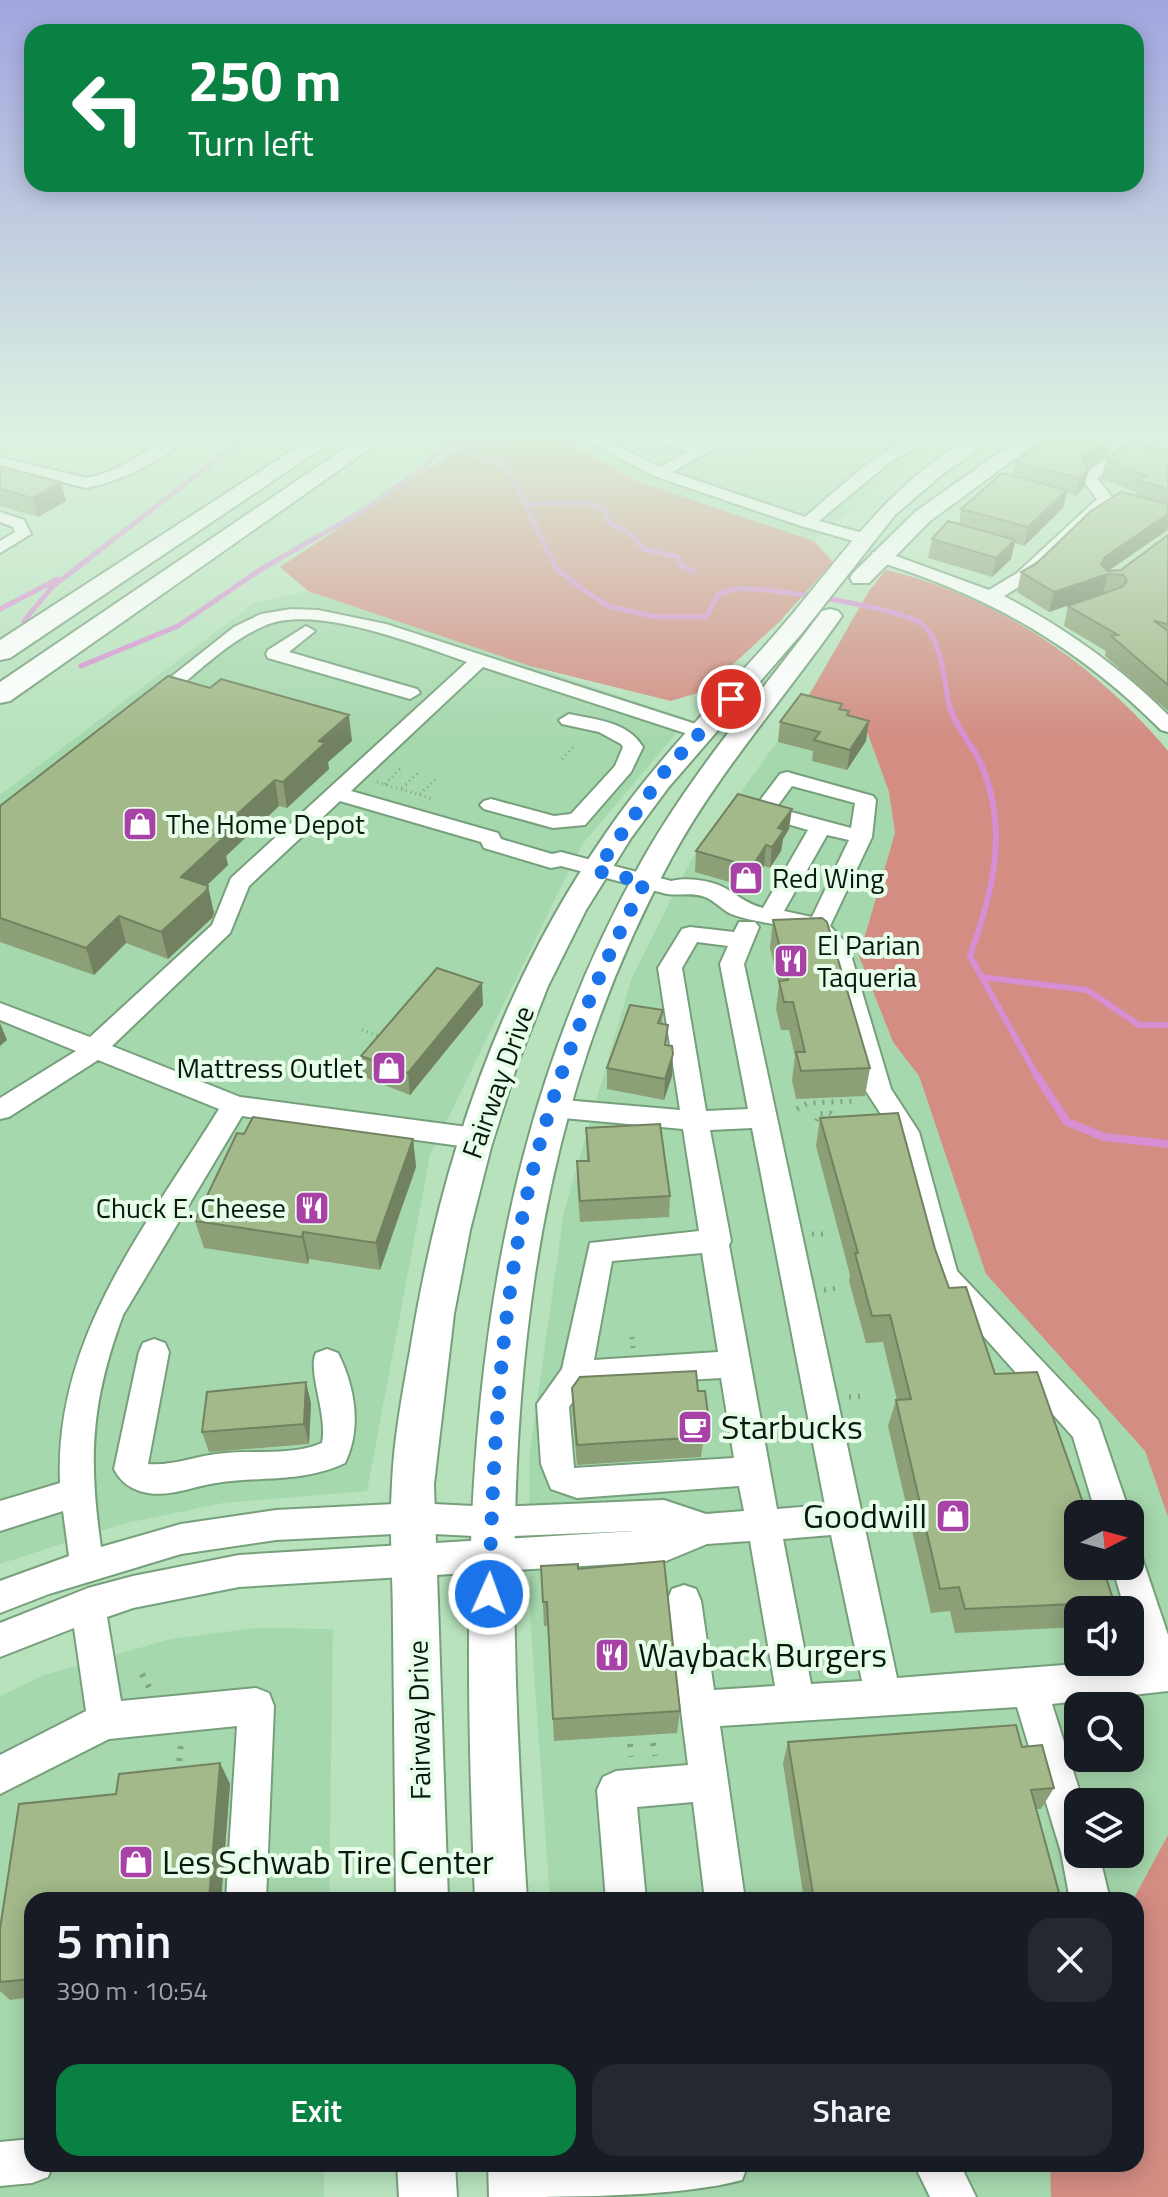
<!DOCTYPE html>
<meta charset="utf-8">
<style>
:root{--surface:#171b24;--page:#242831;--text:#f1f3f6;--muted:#9ea1a6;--accent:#0b8043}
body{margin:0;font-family:"Titillium Web",sans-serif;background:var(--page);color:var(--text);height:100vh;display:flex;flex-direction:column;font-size:30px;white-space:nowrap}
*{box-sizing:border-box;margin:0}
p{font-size:26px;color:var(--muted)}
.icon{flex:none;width:44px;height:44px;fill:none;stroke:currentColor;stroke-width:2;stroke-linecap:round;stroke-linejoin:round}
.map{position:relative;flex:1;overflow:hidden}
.details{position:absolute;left:24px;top:1892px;width:1120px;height:280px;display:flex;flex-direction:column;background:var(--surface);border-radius:24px;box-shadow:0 4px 20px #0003}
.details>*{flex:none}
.top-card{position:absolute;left:24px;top:24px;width:1120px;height:168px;border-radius:24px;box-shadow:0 4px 20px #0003;background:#0b8043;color:#fff;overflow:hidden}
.needle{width:52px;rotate:84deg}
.tools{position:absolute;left:1064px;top:1500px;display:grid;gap:16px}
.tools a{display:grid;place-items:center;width:80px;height:80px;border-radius:16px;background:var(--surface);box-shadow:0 4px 20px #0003;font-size:40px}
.pin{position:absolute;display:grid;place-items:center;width:68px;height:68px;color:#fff;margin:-34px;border:4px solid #fff;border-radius:50%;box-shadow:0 2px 8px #0007}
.me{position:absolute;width:88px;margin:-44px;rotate:2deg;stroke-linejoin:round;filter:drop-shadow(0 0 6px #0008)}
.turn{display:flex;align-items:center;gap:28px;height:168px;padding:0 32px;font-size:36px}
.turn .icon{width:104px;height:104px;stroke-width:2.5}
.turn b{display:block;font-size:56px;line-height:68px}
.round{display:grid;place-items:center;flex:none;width:84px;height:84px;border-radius:24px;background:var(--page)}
.summary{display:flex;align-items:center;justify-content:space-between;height:136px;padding:0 32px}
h1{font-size:48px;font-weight:600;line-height:60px}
.action{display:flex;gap:16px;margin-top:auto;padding:16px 32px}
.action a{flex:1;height:92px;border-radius:24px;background:var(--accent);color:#fff;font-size:32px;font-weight:600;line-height:92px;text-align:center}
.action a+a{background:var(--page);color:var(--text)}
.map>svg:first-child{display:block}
.built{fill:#a6d8ad;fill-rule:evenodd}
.green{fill:#d38d83}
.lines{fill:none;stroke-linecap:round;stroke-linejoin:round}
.stream-far2{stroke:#d78ed3;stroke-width:5}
.stream-far1{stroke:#d78ed3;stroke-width:6}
.stream{stroke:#d78ed3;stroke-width:8}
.minor-casing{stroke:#769f7c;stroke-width:4}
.major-casing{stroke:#769f7c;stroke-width:4}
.highway-casing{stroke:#769f7c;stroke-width:4}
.path-far2{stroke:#81a385;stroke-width:3;stroke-dasharray:1 4;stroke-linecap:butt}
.path-far1{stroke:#81a385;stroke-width:5;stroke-dasharray:2 7;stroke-linecap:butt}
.path{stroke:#81a385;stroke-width:6;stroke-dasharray:3 9;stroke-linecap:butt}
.minor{fill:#fff;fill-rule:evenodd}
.major{fill:#fff;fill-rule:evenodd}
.highway{fill:#fff;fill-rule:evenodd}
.wall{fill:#8c9f77}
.shaded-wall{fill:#728261}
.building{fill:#a3b98a;stroke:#728261;stroke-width:2}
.route{stroke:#1a73e8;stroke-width:14;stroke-dasharray:0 25.2}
.labels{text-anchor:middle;stroke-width:8;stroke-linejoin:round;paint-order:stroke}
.poi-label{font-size:28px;fill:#091a0c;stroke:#e7fde9;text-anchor:start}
.street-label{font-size:28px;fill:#091a0c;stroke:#e7fde9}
.near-poi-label{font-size:34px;fill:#091a0c;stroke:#e7fde9;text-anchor:start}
</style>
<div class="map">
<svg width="1168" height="2197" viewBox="0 0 1168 2197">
<rect width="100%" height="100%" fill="#b7e2bc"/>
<path class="built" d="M549,433H954L912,459L814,541L639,482Z
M308,591L688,719L581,846L430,1155L367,1491L223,1503L122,1524L0,1564V795L254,603Z
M801,709L865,726L889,792L895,833L859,956L893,1042L919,1076L986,1274L1145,1451L1168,1517V1835L1134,1900H550L530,1614L529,1458L564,1212L631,980L690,862ZM1078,1514H1130V1566H1078ZM1078,1610H1130V1662H1078ZM1078,1706H1130V1758H1078ZM1078,1802H1130V1854H1078Z
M256,1628L333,1629L329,1900H32V2164H324V2197H0V1696L44,1675L171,1639Z
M569,2164H1050L1051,2197H572Z"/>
<path class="green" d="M476,433H549L639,482L814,541L833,562L779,622L704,691L671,701L530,666L308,591L280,567L440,461Z
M886,570C995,595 1097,665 1168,751V1517L1145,1451L986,1274L919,1076L893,1042L859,956L895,833L889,792L865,726L801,709L869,591Z
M1168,1835V2197H1051L1050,2164H1136L1134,1898Z"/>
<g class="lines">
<path class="stream-far2" d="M441,442L507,467L556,568L581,588L608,606L656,617H706L718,595C723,593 730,590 736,589C762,586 905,608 923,625C945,646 943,684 951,712
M456,448L464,433
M526,504L588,502L606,511L608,522L631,534L644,549L678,557L679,565L694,571
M0,609L58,579
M24,621L52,587L251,433
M81,666L178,626L263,568L361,512L426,466L435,454L452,447"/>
<path class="stream-far1" d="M951,710C957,730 973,745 981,764C1009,829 993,892 970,956L1038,1078
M982,977L1087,990L1139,1025H1168"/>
<path class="stream" d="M1037,1076L1067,1122L1104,1137L1168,1144"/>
<g class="minor-casing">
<path id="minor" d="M174,433H191C166,460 122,481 86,488L0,467V457L86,478C119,472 146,451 174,433Z
M573,433H591L659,467L688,452L640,433H661L699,446L724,433H742L672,472L805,517C839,489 894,432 939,433L889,463L819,521L870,535L872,539L864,544L801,526L654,476Z
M1092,433H1113L1168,451V461L1094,436Z
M1117,452L1122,454V460L1097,478L1113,498L1127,499L1168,512V522L1120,507L1104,508L1029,581L1004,596C1065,628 1119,666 1168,715V732L1161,730C1076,645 988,595 873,560L871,556L873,552H885L989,590L1017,573L1097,499L1080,477Z
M0,512L24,520L31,534L0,553V541L15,532L13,527L0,522Z
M291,609L318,610L386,624L708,728L711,732L701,738L694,736L483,667L351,791L498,833L501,839L552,854L561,852L671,881C686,877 709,880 723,887C737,894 746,904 763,908L808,830L756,815L752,811L780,774L787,772L873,796L876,800L872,837L830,926L848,945L891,1089L919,1132L957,1271L1098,1420L1130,1514H1096L1073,1437L930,1276L893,1133L866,1091L825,948C799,920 764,927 731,914C721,909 714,900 705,897C691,892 680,896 667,894L561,866L551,868L484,848L481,842L340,801L249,886L230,933L112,1046L240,1097L475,1128L484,1131L488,1138L484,1145L475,1148L242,1116L123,1315C91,1401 88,1458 101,1547L181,1524L276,1510L414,1503L493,1507L664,1500L706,1514L744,1511L739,1486L577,1498L551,1489L541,1464L537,1404L562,1369L590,1243L699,1231L683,1129L552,1117L543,1115L539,1108L543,1101L552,1099L680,1110L658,968L682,929L690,927L734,932L739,922H755L759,927L744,964L897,1678L1140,1659L1130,1625V1610H1125L1112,1566H1130V1550L1141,1555L1168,1635V1691L1052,1704L1083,1802H1078V1854H1099L1110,1900H1070L1061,1852L1017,1707L720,1726L745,1900H705L693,1802L637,1807L646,1900H606L597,1790L603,1777L616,1771L688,1765L667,1601L672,1589L684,1585L696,1589L701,1601L714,1690L775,1686L750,1541L707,1544L666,1561L239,1587L133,1608L107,1617L121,1701L256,1688L269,1693L274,1706L266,1900H226L237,1726L109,1739L0,1794V1755L86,1711L74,1628L0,1657V1623L88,1588L133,1576L239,1555L635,1531L493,1537L414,1533L276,1540L181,1554L49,1594L0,1613V1581L69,1556L63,1511L0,1531V1501L60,1483C54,1337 146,1227 219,1109L98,1060L9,1117L0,1119V1098L76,1051L0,1020V1003L90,1037L212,925L231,878L467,662C418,645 313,603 264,626C225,643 193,677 160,703L153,705L143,699L234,627L261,614ZM792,786L855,803L851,828L776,808ZM827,835L849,840L812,917L784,911ZM697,942L728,946L720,964L748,1109L706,1111L682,968ZM752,1128L825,1505L777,1509L729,1245L731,1241L710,1130ZM702,1253L718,1352L594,1360L612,1261ZM721,1378L734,1458L574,1468L569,1407L584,1386ZM831,1535L862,1681L811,1684L783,1539Z
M306,626L315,631L289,652L417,689L420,693L410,699L268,658L266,654L268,650Z
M569,714C596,720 627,721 643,747L631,772L585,825L553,828L484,809L480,805L484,801L491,799L554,816L571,814L615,766L623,747L621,744L599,732L562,724L559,720Z
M154,1339L165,1343L169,1352L148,1464C172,1466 193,1457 216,1454C250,1449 289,1457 322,1443C328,1415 307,1371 316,1353L327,1349L338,1353C355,1387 362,1428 345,1463C303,1483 261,1476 216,1483C194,1486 171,1497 148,1493C132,1490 121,1483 114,1469L139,1352L143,1343Z
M32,2139V2164H53L48,2177L32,2183L0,2186V2142Z
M549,2164H748L742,2180C680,2197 567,2197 499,2197L496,2190L502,2174L518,2168Z
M914,2164H960L976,2197H930Z"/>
</g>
<g class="major-casing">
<path id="major" d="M978,433H1002L944,473L895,515L802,633L668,788L631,838L586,910L548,986L517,1065L491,1147L470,1230L454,1314L434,1484L448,1900H396C395,1808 394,1717 393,1625C393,1578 389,1530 392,1483C394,1439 402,1395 410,1351C439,1167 499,987 606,833C651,767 708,709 762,649C836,568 878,489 978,433Z
M1027,433H1050L930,521L869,583H853L850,578L853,573L915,512Z
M830,609L838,611L842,616C786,696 719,771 672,857C493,1184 504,1540 527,1900H475C460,1538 459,1183 644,857C693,771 762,691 822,611Z
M397,2164H455L457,2197H399Z
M488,2164H546L547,2197H489Z"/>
</g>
<g class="highway-casing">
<path id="highway" d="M319,433H344L10,658L0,660V640Z
M367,433H392L10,701L0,703V682Z"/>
</g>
<path class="path-far2" d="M562,759L575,745
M377,782L433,799
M385,784L401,768
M402,788L418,773
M420,794L436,779
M362,1030L382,1037"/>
<path class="path-far1" d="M797,1109L808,1103L857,1101
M822,1127L816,1122L819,1114L830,1113L838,1119
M812,1234H825
M824,1290L838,1288
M632,1337L633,1348
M849,1397L862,1396
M873,1522L890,1521"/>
<path class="path" d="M142,1674L150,1689
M653,1743L655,1756
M630,1744L631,1757
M178,1773L181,1742"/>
<use href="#minor" class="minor"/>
<use href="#major" class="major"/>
<use href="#highway" class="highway"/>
</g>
<path class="wall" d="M684,433H714L703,439Z
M1168,453V531H1166L1109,571L1121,570L1168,535V711L1105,656L1106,651L1064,626L1068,606L1105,593L1049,612L1017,592L1021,572L1135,495L1136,492L1101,479L1106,460Z
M1109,454L1088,468L1089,469L1084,487L1076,496L1067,494L1063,508L1024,546L1015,543L1011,559L992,577L928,558L932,539L959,524L961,509L1013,476L1016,462Z
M0,466L61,482L66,501L38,517L0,506Z
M842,704L841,709L849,711L848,715L866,741L847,770L812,761L813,751L778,742L780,722Z
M352,741L328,762L329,769L287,808L279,806L226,856L228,865L206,886L214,913L212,918L168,959L126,943L94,975L0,942V806Z
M789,829L783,839L781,851L770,868L764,866L750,888L695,872L696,851Z
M773,920L870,1068L865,1096L796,1099L792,1080L795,1056L789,1030H781L776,1009L779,985L770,948Z
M483,1005L410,1095L364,1077L361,1056Z
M663,1010L662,1024L672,1076L664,1100L607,1089V1068Z
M820,1118L935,1249L949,1288L995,1374L1078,1566H1105L1103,1569L1113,1599L1106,1610H1078V1627L955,1633L950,1611L931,1613L888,1426L896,1400H897L883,1342L866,1343L849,1281L850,1275L816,1146Z
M586,1128L670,1196L669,1217L580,1222L577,1183V1161H587Z
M413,1139L416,1167L380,1270L309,1259L308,1264L204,1248L195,1221Z
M572,1388L698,1391L709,1422L707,1442L703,1443L701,1457L577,1465L572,1408Z
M311,1403L309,1444L209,1452L202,1432Z
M541,1566L578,1569L680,1711L677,1733L554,1741L548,1626H544Z
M788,1742L1022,1747L1054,1788L1041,1809H1036L1061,1900H804L783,1763Z
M220,1763L230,1784L221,1900H32V1997L10,2000L0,1991V1929L19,1804L116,1794L119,1774Z"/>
<path class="shaded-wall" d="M703,433H714L703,439Z
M1114,436L1109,454L1078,475L1083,456Z
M1089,469L1084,487L1076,496L1080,478Z
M61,482L66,501L38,517L33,498Z
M1067,490L1063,508L1024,546L1028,527Z
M1168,514V525L1166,531L1100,576L1108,574L1103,593L1049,612L1054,592L1101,564L1105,557Z
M1015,540L1011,559L992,577L996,558Z
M349,715L352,741L328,762L329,769L287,808L283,782L319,741Z
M869,721L866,741L847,770L850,750Z
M275,780L279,806L226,856L228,865L188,904L181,877L214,835Z
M792,809L789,829L783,839L781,851L770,868L772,847L778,828Z
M766,845L764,866L750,888L752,867Z
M208,886L214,913L212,918L168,959L161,932Z
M119,916L126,943L94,975L86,948Z
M482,983L483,1005L410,1095L408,1073Z
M0,1023L7,1040L0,1046Z
M673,1054L672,1076L664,1100L665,1079Z
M413,1139L416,1167L380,1270L376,1243Z
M303,1232L309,1259L308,1264L302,1237Z
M306,1382L311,1403L309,1444L304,1424Z
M220,1763L230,1784L221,1900H209Z"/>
<path class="building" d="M1067,433H1101L1114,436L1083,456L1082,461L1089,469L1080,478L1016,462L1051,437L1057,439Z
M1130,441L1168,453V489L1139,480L1146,476L1106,460Z
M0,466L61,482L33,498L0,489Z
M1002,473L1067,490L1028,527L961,509Z
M1121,492L1168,504V514L1105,557L1101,564L1107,571L1121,570L1168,535V624L1154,621L1168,631V685L1111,636L1118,635L1068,606L1122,587L1127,581L1124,575L1108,574L1054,592L1021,572L1036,564L1091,511Z
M948,521L1015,540L996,558L932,539Z
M168,676L210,688L221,679L349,715L319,741L325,743L283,782L275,780L214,835L222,839L181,877L208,886L206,891L161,932L119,916L86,948L0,918V806Z
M801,694L842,704L839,709L849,711L847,715L869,721L850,750L814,740L820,732L780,722Z
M738,794L792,809L778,828L784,830L772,847L766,845L752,867L696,851Z
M822,918L827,922L870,1068L801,1071L796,1052H805L793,1002H784L779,981L788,980L773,920Z
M437,968L482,983L408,1073L361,1056Z
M630,1005L663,1010L658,1023L668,1025L665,1045L672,1046L673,1054L665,1079L607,1068Z
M898,1113L935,1249L949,1288L966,1287L995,1374L1037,1372L1087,1514H1078V1566H1102L1113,1599L1093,1600L1094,1603L965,1609L959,1587L940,1589L896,1400L911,1399L890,1315L872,1316L855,1253H858L820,1118Z
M253,1117L413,1139L376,1243L303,1232L302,1237L195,1221L237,1133L244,1134Z
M660,1124L670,1196L580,1201L577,1161H589L586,1128Z
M696,1371L698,1391H705L709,1422L701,1423L703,1437L577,1445L572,1388L580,1377Z
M306,1382L304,1424L202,1432L207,1392Z
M664,1561L680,1711L553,1719L547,1602H543L541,1566L578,1564V1569Z
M1016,1725L1022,1747L1042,1745L1054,1788L1031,1790L1061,1900H814L788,1742Z
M220,1763L209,1900H32V1979L0,1982V1929L19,1804L116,1794L119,1774Z"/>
<linearGradient id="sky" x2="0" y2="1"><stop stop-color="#a1a5e0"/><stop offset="0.59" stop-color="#dff2e1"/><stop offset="1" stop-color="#dff2e1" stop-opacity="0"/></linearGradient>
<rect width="1168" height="740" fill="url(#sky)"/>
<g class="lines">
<path class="route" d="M489,1594C493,1469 498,1342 522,1219C545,1102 590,987 645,882L596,871L665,771L731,699"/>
</g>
<defs>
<g id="shop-square" transform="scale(1.8)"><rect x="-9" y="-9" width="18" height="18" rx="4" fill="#a942a6" stroke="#e7fde9"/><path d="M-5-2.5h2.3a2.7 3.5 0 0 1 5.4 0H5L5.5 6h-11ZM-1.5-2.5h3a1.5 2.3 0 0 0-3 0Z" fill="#fff"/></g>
<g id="restaurant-square" transform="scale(1.8)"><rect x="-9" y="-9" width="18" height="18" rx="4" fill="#a942a6" stroke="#e7fde9"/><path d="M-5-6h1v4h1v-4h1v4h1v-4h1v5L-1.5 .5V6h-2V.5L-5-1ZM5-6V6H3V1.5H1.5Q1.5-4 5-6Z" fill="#fff"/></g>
<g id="cafe-square" transform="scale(1.8)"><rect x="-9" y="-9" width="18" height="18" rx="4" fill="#a942a6" stroke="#e7fde9"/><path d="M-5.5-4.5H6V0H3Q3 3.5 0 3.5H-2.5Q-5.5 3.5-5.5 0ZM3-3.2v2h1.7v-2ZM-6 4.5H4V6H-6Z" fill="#fff"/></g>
</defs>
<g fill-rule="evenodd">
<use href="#shop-square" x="140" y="824"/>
<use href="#shop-square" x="746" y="878"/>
<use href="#restaurant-square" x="791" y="961"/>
<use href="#shop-square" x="389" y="1068"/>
<use href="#restaurant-square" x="312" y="1208"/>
<use href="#cafe-square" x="695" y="1427"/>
<use href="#shop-square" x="953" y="1516"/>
<use href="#restaurant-square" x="612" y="1655"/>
<use href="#shop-square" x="136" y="1862"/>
</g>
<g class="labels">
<g class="poi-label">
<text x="166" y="834">The Home Depot</text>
<text x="772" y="888">Red Wing</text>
<text x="817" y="955">El Parian<tspan x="817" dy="32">Taqueria</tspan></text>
<text x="363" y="1078" text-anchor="end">Mattress Outlet</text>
<text x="286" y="1218" text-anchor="end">Chuck E. Cheese</text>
</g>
<g class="street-label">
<text transform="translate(498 1082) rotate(-70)" y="10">Fairway Drive</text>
<text transform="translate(419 1720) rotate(-91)" y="10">Fairway Drive</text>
</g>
<g class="near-poi-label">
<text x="721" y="1439">Starbucks</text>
<text x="927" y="1528" text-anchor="end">Goodwill</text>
<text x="638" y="1667">Wayback Burgers</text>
<text x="162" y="1874">Les Schwab Tire Center</text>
</g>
</g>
</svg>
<div class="tools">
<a><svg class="needle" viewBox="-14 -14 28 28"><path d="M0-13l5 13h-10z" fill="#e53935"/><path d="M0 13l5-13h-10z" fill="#9ea1a6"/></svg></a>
<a><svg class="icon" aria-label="sound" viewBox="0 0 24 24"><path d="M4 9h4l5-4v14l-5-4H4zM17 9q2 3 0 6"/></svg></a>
<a><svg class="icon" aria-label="search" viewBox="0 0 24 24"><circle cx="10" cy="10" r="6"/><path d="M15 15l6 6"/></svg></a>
<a><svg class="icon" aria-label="layers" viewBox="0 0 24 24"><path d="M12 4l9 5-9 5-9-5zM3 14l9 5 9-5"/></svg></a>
</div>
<div class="pin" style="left:731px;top:699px;background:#d93025"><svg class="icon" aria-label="arrive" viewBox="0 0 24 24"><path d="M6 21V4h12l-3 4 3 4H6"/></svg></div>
<svg class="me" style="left:489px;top:1594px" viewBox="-20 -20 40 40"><circle r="17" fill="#1a73e8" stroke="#fff" stroke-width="3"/><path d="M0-11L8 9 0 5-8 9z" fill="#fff"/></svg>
<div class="top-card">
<div class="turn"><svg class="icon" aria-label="left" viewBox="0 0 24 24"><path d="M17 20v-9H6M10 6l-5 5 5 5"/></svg><div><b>250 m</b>Turn left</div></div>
</div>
<section class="details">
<div class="summary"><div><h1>5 min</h1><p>390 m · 10:54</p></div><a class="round"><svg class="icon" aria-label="close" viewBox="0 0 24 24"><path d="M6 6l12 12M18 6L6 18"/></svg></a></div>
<div class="action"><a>Exit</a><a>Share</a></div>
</section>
</div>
